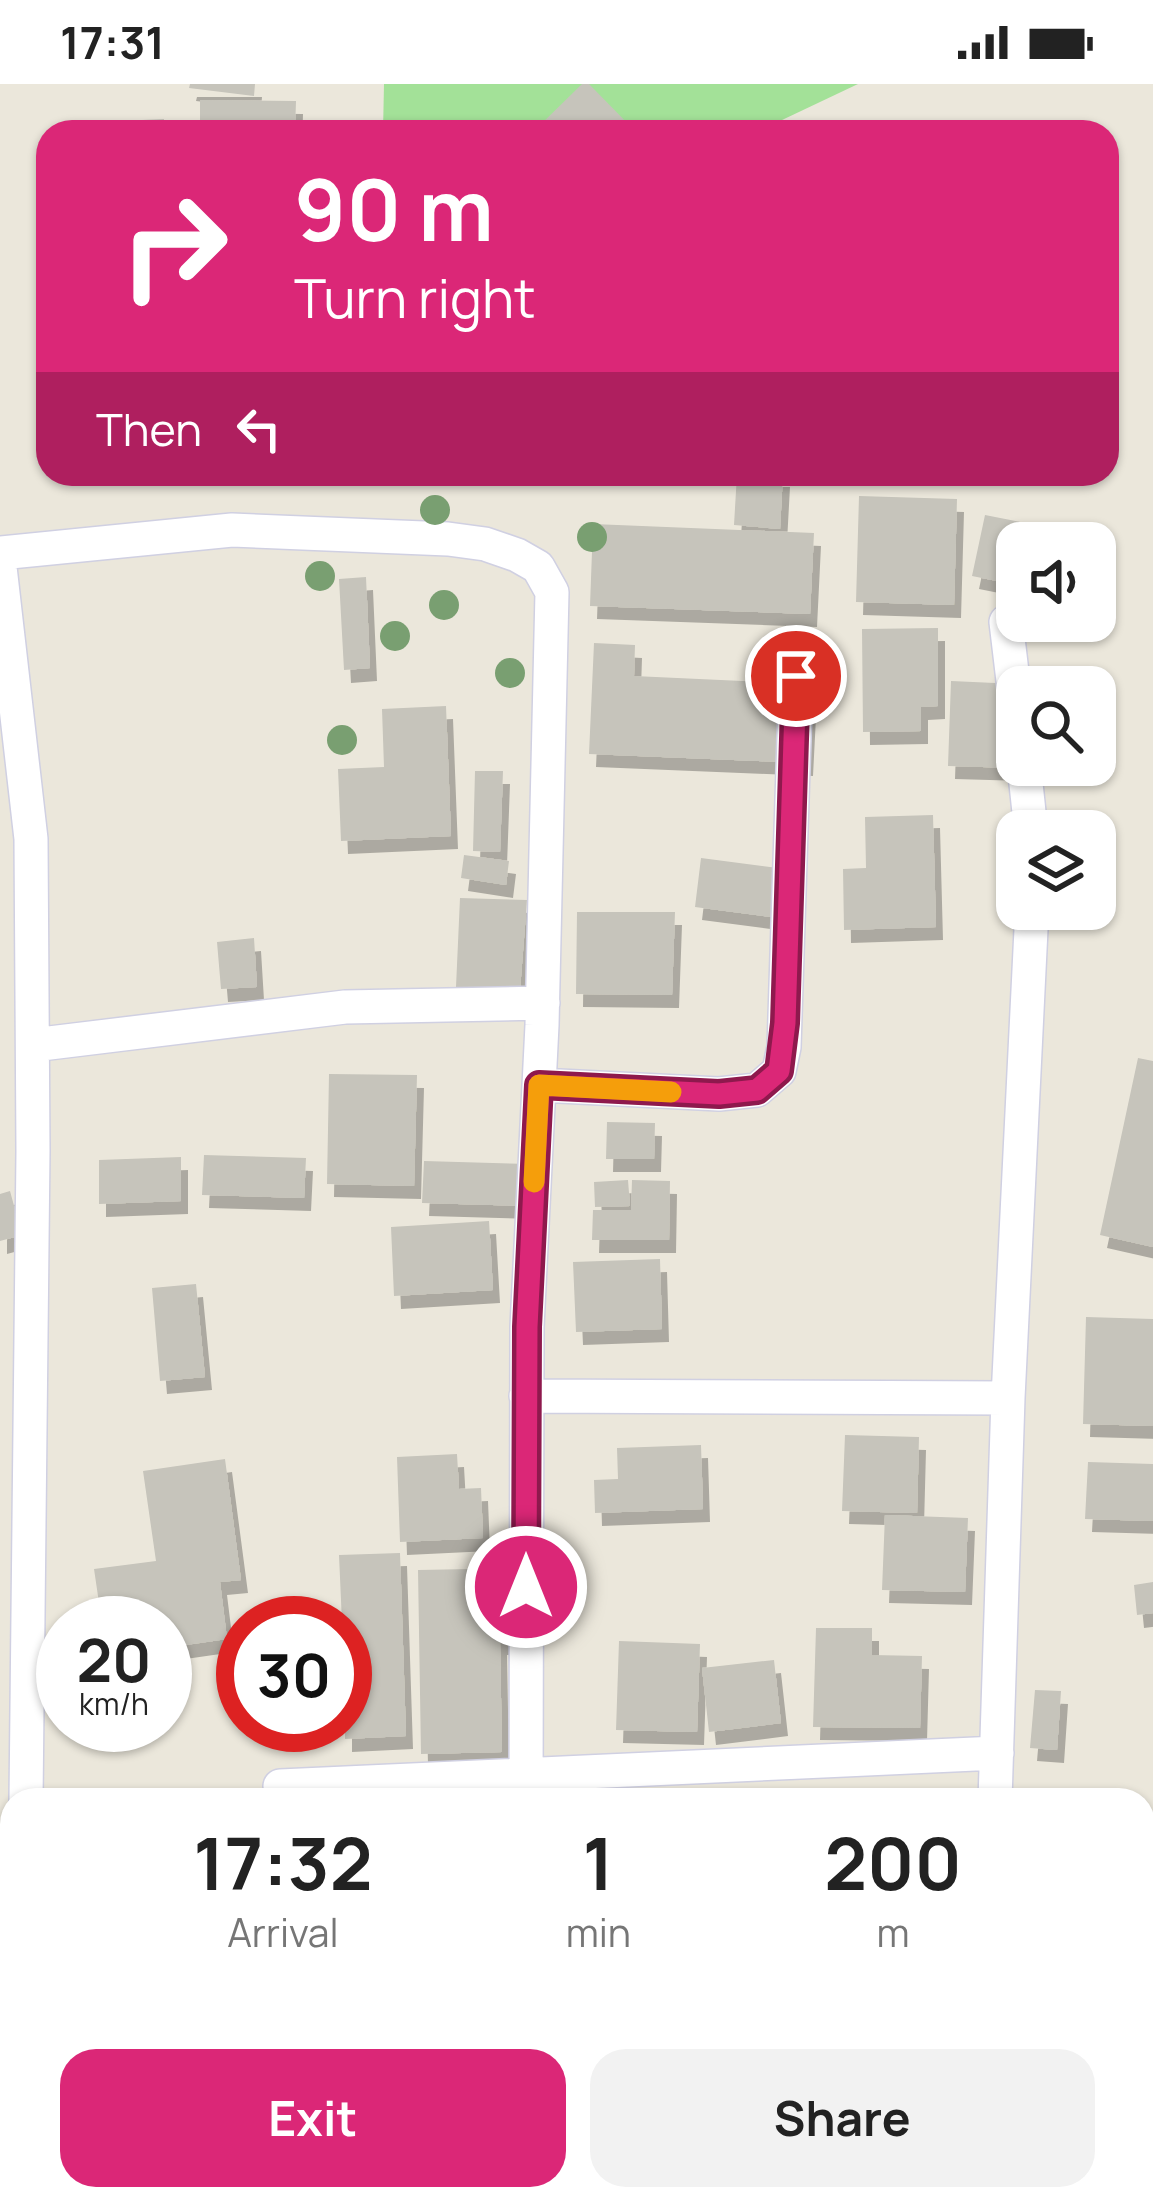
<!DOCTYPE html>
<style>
:root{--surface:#fff;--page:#f2f2f2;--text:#222;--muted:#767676;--accent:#db2777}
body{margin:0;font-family:Manrope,sans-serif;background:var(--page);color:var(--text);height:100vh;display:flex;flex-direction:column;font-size:45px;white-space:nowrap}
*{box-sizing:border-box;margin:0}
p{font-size:39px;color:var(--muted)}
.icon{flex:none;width:66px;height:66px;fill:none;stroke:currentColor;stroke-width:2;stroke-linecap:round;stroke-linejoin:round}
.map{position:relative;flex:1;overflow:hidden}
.sheet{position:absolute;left:0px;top:1704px;width:1155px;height:423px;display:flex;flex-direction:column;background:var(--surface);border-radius:36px 36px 0 0;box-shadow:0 3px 9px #0004}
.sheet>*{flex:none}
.guide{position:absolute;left:36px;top:36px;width:1083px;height:366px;border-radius:36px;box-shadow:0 3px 9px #0004;background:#db2777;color:#fff;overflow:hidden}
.buttons{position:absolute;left:996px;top:438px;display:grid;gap:24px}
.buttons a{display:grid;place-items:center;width:120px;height:120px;border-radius:24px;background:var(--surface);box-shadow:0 3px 9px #0004;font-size:60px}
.speed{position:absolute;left:36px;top:1512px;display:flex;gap:24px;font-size:60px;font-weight:700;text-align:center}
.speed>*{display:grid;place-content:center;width:156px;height:156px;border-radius:50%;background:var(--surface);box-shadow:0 3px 9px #0004;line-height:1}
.speed small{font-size:30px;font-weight:400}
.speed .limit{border:18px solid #d22;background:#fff;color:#111}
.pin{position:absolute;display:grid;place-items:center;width:102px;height:102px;color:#fff;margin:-51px;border:6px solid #fff;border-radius:50%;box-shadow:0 3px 12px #0007}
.me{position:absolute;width:132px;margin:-66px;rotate:0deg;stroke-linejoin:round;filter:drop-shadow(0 0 9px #0008)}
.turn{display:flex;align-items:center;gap:42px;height:252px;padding:0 60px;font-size:54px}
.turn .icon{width:156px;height:156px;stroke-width:2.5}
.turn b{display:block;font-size:84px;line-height:102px}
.then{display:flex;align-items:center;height:114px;padding:0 60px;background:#0003;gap:24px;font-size:45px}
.eta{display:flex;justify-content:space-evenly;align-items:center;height:204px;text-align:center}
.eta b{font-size:72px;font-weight:700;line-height:84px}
.cta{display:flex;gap:24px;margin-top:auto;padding:24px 60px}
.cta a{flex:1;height:138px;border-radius:36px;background:var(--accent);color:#fff;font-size:48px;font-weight:700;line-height:138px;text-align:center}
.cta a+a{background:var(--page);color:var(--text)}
.status{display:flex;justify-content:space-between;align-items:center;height:84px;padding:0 60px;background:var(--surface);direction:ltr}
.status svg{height:33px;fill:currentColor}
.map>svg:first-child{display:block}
.green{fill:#a3e198}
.building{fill:#c6c4bb;filter:url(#shadow)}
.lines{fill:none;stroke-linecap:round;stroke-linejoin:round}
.street-casing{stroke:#d0d0e2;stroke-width:36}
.street{stroke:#fff;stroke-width:33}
.tree{fill:#799f71}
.route-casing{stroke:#8e194d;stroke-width:30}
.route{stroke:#db2777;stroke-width:21}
.slow{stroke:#f59e0b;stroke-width:21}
</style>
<div class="status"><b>17:31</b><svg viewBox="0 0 49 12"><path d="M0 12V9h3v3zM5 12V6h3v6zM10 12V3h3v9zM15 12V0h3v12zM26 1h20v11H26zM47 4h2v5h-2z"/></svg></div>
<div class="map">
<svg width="1153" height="2126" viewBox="0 0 1153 2126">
<defs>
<filter id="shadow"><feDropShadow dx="7" dy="13" stdDeviation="0" flood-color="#0004"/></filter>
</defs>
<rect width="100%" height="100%" fill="#ebe7db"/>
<path class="green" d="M384,0H858L757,48H383Z"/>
<path class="building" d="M190,0H255L254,12L189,4Z
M582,0H589L636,48H533Z
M200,16L296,17L295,48H200Z
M164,35V48H76L75,39Z
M737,390H783L780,445L734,441Z
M859,412L957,415L954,521L856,518Z
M985,431L1080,450L1078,459H1017V501L972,492Z
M593,440L814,449L810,530L590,522Z
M366,493L370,584L344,586L339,495Z
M938,544V622L921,623V647L863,648L862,545Z
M594,559L635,561L634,592L810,600L806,679L589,670Z
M951,597L1017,600V684L948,682Z
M446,622L451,752L341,757L338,685L384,683L382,625Z
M475,687H503L500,768L473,767Z
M933,731L936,843L844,846L843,785L866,784L865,733Z
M464,771L509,777L506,801L461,794Z
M701,774L778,784L771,833L695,823Z
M460,814L527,816L520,906L456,903Z
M577,828H675L672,911L576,910Z
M254,854L257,903L221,905L217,858Z
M1138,974L1153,977V1163L1100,1151Z
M329,990L417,991L414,1102L327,1100Z
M607,1038L655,1039L654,1075H606Z
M204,1071L306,1074L304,1114L202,1111Z
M181,1073V1117L99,1120V1076Z
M424,1077L528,1080L527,1122L422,1119Z
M628,1096L630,1122L595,1123L594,1098Z
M632,1096L670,1097L669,1156H592L593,1126H631Z
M10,1107L22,1151L0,1157V1110Z
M489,1137L493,1206L394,1212L391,1143Z
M660,1175L662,1245L576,1248L573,1178Z
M196,1200L205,1293L160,1297L152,1204Z
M1086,1233L1153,1235V1342L1083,1340Z
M845,1351L919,1353L917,1429L842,1427Z
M701,1361L703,1425L595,1429L594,1396L618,1395L617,1364Z
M457,1370L459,1405L481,1404L483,1454L400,1458L397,1373Z
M225,1375L241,1496L220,1498L227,1555L165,1564V1539H102L94,1485L156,1477L143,1387Z
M1088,1378L1153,1380V1437L1085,1435Z
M885,1431L968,1434L965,1508L882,1506Z
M400,1469L406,1652L345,1655V1539H342L339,1471Z
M518,1484L520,1558H500L502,1668L421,1670L418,1486Z
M1153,1498V1529L1137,1531L1134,1501Z
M816,1544H872V1571L922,1572L920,1644L813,1643Z
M619,1557L700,1560L697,1648L616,1646Z
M774,1576L781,1639L709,1648L702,1584Z
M1035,1606L1061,1607L1057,1666L1030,1664Z
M0,1799L12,1832V1871L0,1875Z
M1153,1982V2107L1143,2109V1984Z
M339,2115H427L428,2126H341Z"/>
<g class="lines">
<g class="street-casing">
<path id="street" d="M0,469L232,446L448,455L485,460L517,471L538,483L552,508L542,941L527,1243L526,1716
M0,483L31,755L33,1067L26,1716
M1006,538L1017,630
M1024,681L1031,747
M33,961L345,923L543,919
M539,1001L719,1010L757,1006L779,987L784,963L796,592
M526,1312L1008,1314
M280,1702L997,1669
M995,1716L1008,1314L1032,825
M27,2115V2126
M526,2115V2126
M982,2126L983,2115"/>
</g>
<use href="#street" class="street"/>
</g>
<g class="tree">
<circle cx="435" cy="426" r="15"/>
<circle cx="592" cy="453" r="15"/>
<circle cx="320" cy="492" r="15"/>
<circle cx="444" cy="521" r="15"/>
<circle cx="395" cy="552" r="15"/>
<circle cx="510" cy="589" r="15"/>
<circle cx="342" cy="656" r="15"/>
</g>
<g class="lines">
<g class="route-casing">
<path id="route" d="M526,1503L527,1243L539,1001L719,1010L757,1006L779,987L785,939L796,592"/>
</g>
<use href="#route" class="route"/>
<path class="slow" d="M534,1098L539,1001L671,1008"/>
</g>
</svg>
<div class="buttons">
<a><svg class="icon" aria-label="sound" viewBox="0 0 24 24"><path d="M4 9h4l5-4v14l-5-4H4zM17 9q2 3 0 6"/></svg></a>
<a><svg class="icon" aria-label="search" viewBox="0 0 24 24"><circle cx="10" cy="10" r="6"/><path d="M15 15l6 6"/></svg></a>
<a><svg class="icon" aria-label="layers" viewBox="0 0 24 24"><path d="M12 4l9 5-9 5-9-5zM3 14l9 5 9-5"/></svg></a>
</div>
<div class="speed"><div>20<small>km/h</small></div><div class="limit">30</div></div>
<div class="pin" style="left:796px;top:592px;background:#d93025"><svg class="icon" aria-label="arrive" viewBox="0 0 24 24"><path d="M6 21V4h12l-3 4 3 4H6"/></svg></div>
<svg class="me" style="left:526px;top:1503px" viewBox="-20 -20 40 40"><circle r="17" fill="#db2777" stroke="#fff" stroke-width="3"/><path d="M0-11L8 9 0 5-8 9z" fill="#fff"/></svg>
<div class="guide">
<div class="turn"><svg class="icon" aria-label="right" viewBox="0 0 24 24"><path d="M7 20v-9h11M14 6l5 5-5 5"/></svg><div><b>90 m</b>Turn right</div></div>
<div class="then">Then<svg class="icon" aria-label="left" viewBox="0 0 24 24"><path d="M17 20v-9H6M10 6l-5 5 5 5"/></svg></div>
</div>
<section class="sheet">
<div class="eta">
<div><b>17:32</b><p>Arrival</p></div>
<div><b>1</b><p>min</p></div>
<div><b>200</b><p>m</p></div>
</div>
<div class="cta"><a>Exit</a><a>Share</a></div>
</section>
</div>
